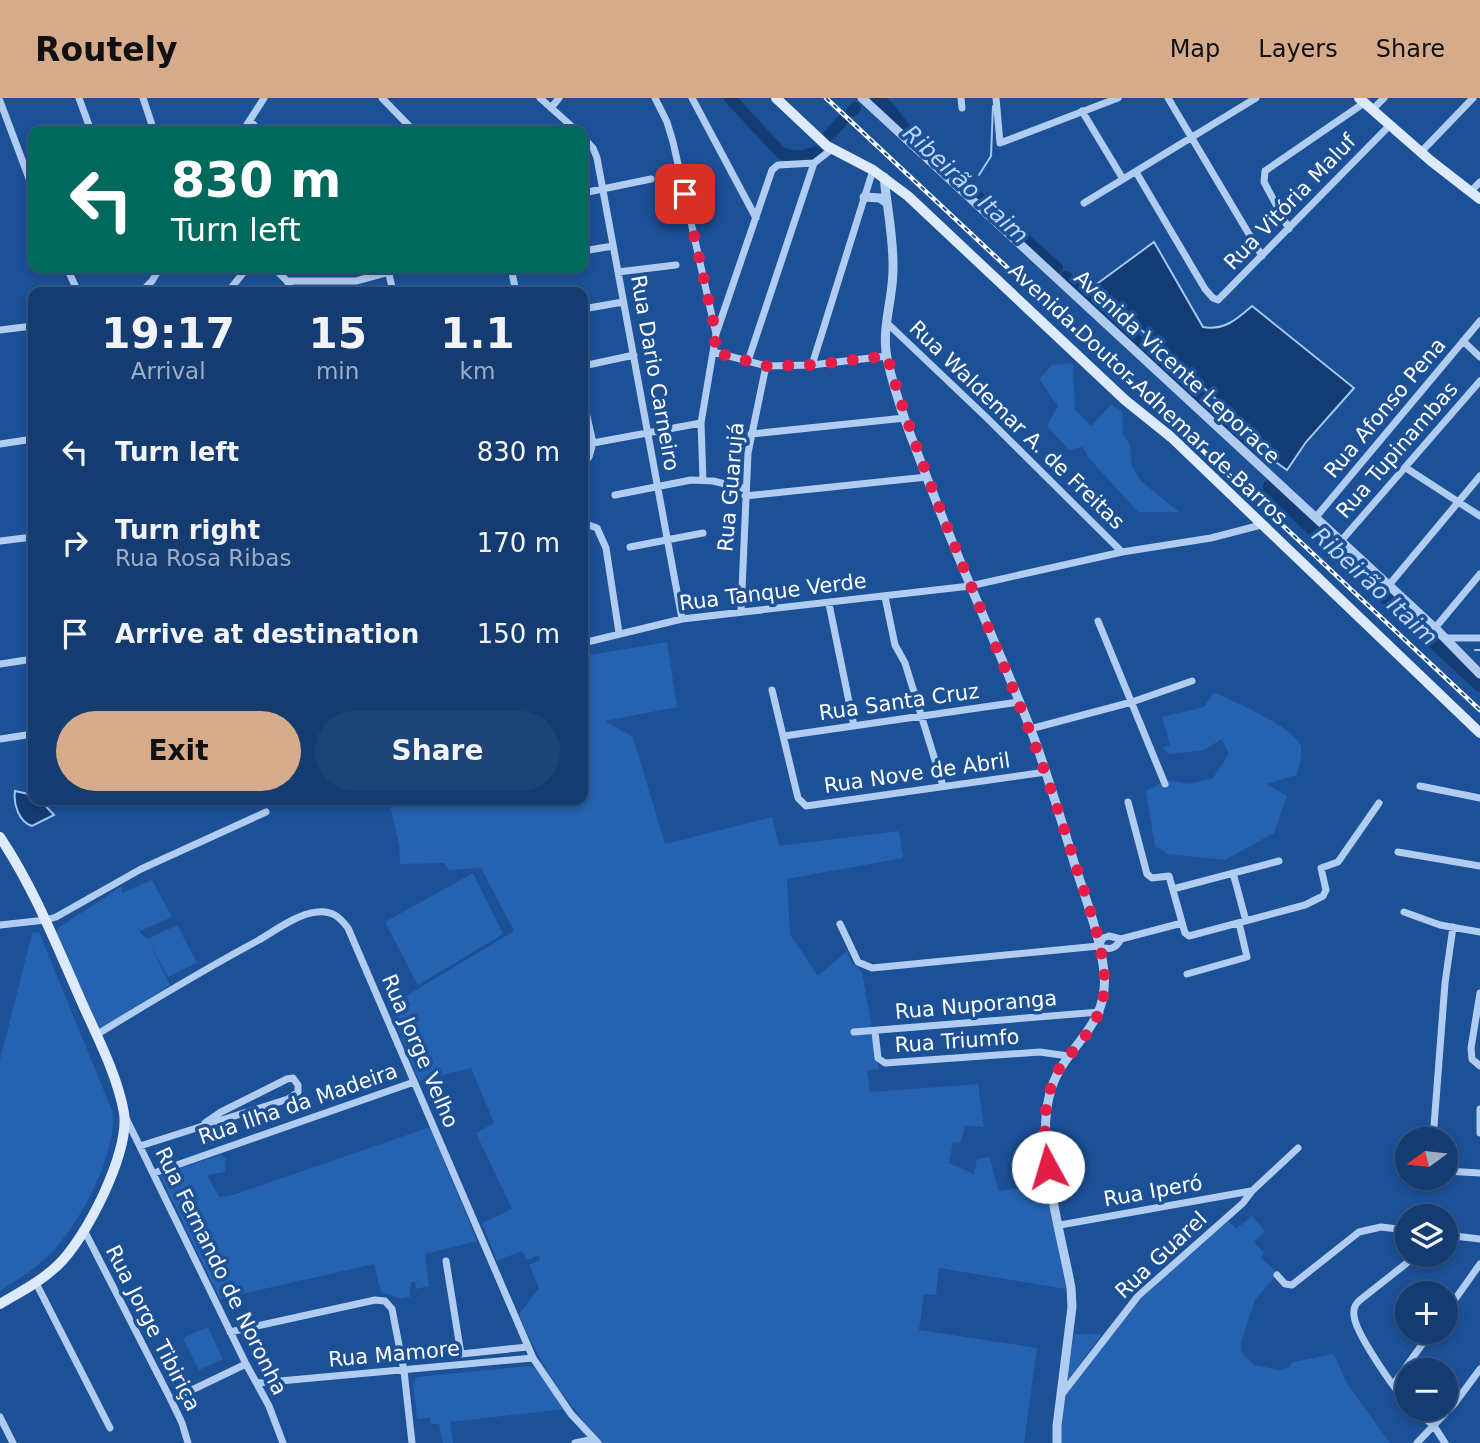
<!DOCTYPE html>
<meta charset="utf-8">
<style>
:root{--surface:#153c71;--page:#1e4376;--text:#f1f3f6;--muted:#9dadc3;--line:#345684;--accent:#d6ab8b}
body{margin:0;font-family:"DejaVu Sans",sans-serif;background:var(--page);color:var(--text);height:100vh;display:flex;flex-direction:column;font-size:26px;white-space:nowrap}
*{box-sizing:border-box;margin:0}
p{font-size:23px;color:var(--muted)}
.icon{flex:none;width:38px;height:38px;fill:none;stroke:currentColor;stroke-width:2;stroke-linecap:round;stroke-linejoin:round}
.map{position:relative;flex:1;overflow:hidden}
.details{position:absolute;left:28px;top:189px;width:560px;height:518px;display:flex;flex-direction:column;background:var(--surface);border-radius:14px;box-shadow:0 4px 10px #0003,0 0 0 2px var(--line)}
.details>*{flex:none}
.banner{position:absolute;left:28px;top:28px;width:560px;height:147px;border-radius:14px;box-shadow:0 4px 10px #0003,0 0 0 2px var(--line);background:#00695c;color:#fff;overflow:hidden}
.needle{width:46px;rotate:255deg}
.controls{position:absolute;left:1395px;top:1029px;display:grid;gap:14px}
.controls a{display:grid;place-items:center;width:63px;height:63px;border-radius:50%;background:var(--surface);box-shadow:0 4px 10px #0003,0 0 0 2px var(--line);font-size:35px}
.pin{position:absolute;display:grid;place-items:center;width:60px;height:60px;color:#fff;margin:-30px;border-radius:14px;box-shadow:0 4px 10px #0006}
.me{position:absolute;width:77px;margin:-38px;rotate:354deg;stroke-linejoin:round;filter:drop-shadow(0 0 5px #0008)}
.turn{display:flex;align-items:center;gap:24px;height:147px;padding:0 28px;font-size:32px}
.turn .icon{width:91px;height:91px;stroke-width:2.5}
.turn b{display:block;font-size:49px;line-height:60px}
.eta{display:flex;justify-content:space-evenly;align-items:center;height:119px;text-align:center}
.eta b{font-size:42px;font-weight:700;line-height:49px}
.button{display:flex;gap:14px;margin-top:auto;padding:14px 28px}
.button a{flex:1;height:80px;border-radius:42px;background:var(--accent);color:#111;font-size:28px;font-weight:700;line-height:80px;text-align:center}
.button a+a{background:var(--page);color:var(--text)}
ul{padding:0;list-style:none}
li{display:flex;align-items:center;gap:21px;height:91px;padding:0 28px}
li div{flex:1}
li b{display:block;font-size:26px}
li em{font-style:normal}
header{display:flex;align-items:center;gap:42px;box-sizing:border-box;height:98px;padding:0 35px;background:var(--accent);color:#111}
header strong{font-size:33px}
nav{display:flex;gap:38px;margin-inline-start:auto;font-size:24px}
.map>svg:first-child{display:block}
.green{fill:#2562b0}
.water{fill:#133c75;stroke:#a3c7f1;stroke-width:2}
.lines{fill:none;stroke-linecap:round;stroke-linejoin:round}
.stream{stroke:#a3c7f1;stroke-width:2}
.river{stroke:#133c75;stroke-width:12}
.minor{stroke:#b0ccf0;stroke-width:7}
.tertiary{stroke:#b0ccf0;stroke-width:9}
.secondary{stroke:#ddeafb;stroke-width:10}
.rail-casing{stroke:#fff;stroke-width:4.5}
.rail{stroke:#1c5097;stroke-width:2;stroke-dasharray:5;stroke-linecap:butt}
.route{stroke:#e11d48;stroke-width:12;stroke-dasharray:0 21.6}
.labels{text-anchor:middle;stroke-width:7;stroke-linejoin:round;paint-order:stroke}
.street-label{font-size:21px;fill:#fff;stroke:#1c5097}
.water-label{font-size:23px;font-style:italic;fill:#bcd6f6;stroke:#1c5097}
</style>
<header>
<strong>Routely</strong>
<nav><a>Map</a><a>Layers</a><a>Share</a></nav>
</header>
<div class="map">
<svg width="1480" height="1345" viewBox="0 0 1480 1345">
<rect width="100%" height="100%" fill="#1c5097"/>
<path class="green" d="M1073,265L1075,312L1091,328L1111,307L1122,313L1123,336L1130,347L1132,369L1140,382L1179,414H1138L1088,359L1083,349L1069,352L1047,328L1058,308L1039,281L1052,267Z
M667,544L677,609L605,623L633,639L665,746L772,719L779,748L899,733L903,760L787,781L790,836L818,878L847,853L851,864L862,874L879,971L867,973L870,994L978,986L984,1029L965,1028L961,1045L953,1044L949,1065L974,1076L977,1061L990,1059L998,1093L1047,1086L1066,1191L939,1170L936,1197L924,1196L919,1232L1037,1250L1024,1345H603C568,1307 538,1264 519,1216L539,1190L529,1167L540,1162L539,1157L527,1162L522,1153L497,1163L482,1125L512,1111L476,1035L494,1025L471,970L419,983L392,915L410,907L406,898L514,833L481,770L449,772L444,765L400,766L399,747L389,702H583V558Z
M1214,594C1232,603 1297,630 1301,649C1302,657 1299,669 1297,677L1267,686L1287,698L1274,735L1225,762L1167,756L1164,753L1155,749L1146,693L1166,682L1189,686L1213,680L1229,656L1222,641L1204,652L1170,656L1162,650L1170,647L1162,619L1204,609Z
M473,775L503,836L418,887L385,824Z
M152,782L172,819L140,833L137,826L140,835L148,841L177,827L197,865L168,879L148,842L170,887L102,931L99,930L56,834L58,830L121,789L122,795Z
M39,834L113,1015C116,1057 81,1123 53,1153C37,1170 19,1181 0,1193V962L32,835Z
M430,1029L477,1143L425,1156L429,1188L416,1191L415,1184H411L410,1199L401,1201L381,1194L374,1166L220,1201L160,1077L220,1057L226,1061L225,1074L207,1077L219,1099L233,1097Z
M1252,1118L1265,1133L1254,1144L1264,1155L1261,1160L1278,1175L1255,1202L1242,1241L1241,1250L1244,1258L1254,1267L1279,1272L1287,1270L1293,1264L1334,1256L1347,1285L1390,1345H1060L1065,1298L1137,1203L1160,1179L1229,1123L1236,1131Z
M208,1229L223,1261L199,1272L183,1240Z
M1074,1236H1102L1065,1286Z
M529,1268L538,1272L564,1311L450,1324L453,1345H443L439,1326H431L430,1320L417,1321L413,1286L417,1279Z"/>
<path class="water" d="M1154,144L1203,229C1224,233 1237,221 1252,208L1354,290L1306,344L1287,372L1260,353L1258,340L1094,188Z
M15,693L33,697V702H40L54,717L32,728C19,724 13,706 15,693Z"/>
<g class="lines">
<path class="stream" d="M979,77L991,58L993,8
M1475,552H1480"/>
<path class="river" d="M730,0L781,55C795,60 803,59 816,54
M877,0L890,11L911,39L1057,170
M852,13L855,10
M829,37L842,23
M1066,179L1257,350L1275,357
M1269,388V391L1480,588"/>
<path class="minor" d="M79,0L91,33
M143,0L154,33
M382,0L414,33
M540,0L577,33
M655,0L667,24L673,44L716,236
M692,0L756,120
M961,0L962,10
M996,0L1000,45L1118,0
M1168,0L1262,158
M0,3L33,91
M551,10L559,0
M1372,12L1384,0
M1082,13L1123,81
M250,23L260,33
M243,33L264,0
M583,39L593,50L597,60L682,521
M1421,54L1473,0
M1136,74L1205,191L1213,200L1218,202L1389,28
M1470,94L1480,84
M583,95L651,81
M1084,105L1256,0
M1289,131L1264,84L1265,73L1364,5
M583,153L613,148
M67,170L78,194
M274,170L287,183L293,194
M383,170L389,176L393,194
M511,170L516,194
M618,174L676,167
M287,183H356L404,170
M141,194L152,183L160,170
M228,194L247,170
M583,211L623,204
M887,225L987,320L1122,454
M0,232L33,228
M1463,243L1480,259
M714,254L766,268L812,267L887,258
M748,263L814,65
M812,267L873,72
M583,268L634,257
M583,301L593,345
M751,336L905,320
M593,345L701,325
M0,346L33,341
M583,365L589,359L593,345
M1406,370L1480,418
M703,382L701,325L716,236L772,72L778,67L814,65L832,51
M615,397L691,382L713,383L746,391
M745,398L927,379
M1316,419L1480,223
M583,425L597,430L606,450L619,535
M0,443L33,439
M1341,443L1480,283
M630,449L703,435
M1389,487L1480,378
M885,499L895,547L905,565L943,688
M829,506L854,628
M741,514L748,355L766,268
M1098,523L1165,686
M1435,530L1480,476
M1446,540H1480
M583,545L682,521L970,488L1122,454L1211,440L1261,427
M0,566L33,561
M772,592L798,700L806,708L1046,674
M1030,631L1132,604L1192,583
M784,638L1019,604
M0,641L33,636
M1420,688L1480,700
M1128,704L1147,776L1152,780L1169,778L1185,835L1189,838L1305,807L1323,798L1326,792L1321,770L1338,764L1379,705
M1398,754L1480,768
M1233,775L1246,823
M1173,791L1279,763
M1404,814L1440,827L1480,834
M840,826L858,864L872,870L1099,848C1109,852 1115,852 1121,841
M0,827L46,822L56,819L141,771L266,714
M1099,848L1103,840L1109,838L1121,841L1182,825
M1187,876L1247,859L1239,825
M1480,895L1471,950L1472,961L1480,968
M854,934L1100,914
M875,934L878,960L885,965L1040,954L1068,958
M96,937C150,904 203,872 259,842C276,832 297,816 317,814C331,812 339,818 348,830L533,1260L571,1316L598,1345
M1480,1011V1035
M125,1018L246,1266L269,1308L283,1345
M1433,1041L1445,885L1453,829
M140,1048L288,1001L298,994V987L293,980L287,981L221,1014L205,1025
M1446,1073L1480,1075
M154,1075L414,984
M1428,1085L1429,1080
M1060,1127L1251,1093
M84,1132L171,1302L182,1325L188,1345
M1446,1137L1480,1141
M446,1163L461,1256L528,1249
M1277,1177L1285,1186L1292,1187L1359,1134L1381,1129L1407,1132
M36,1185L110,1330
M1446,1214L1480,1166
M230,1234L375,1202L385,1203L392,1211L404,1273L412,1345
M258,1285L533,1260
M1393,1287L1431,1234
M1062,1296L1138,1198L1243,1105L1252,1093L1298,1050
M171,1302L246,1266
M1407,1304C1394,1291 1354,1233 1354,1217C1353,1210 1355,1206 1360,1202L1417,1157
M1414,1311L1434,1328L1445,1345
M0,1319L13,1345
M575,1345L594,1341
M1417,1345L1455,1305L1480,1271"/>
<path class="tertiary" d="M862,0L1435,530L1480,576
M884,79C887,110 894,142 893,172C893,201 881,231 887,260C899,315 923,368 943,421C971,492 1003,561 1031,632C1047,674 1060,718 1073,761C1084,797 1100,836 1104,874C1110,933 1060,948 1049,999C1036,1053 1061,1135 1071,1190L1072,1209L1057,1328V1345
M864,99L880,100L887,105"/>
<path class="secondary" d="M776,0L827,48L873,72L908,98L1125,302L1171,339L1480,635
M1359,0L1431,63L1480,101
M0,739C32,787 53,839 76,891C92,929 117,974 124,1015C130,1054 86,1141 57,1168C40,1184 20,1194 0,1206"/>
<g class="rail-casing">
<path id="rail" d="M826,0L1480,612"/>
</g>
<use href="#rail" class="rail"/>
</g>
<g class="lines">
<path class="route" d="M685,96L716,236L714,254L766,268L812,267L887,258C935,424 1016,576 1067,740C1079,780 1100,834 1104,873C1107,899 1099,922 1082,942C1075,952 1065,960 1059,971C1042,1001 1043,1036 1048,1069"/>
</g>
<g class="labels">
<g class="street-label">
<text transform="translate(1290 104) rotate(-46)" y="7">Rua Vitória Maluf</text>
<text transform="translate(1177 269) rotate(43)" y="7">Avenida Vicente Leporace</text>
<text transform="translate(655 275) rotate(80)" y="7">Rua Dario Carneiro</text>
<text transform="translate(1148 296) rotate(43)" y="7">Avenida Doutor Adhemar de Barros</text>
<text transform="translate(1385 310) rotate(-50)" y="7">Rua Afonso Pena</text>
<text transform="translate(1017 327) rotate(44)" y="7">Rua Waldemar A. de Freitas</text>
<text transform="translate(1397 352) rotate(-49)" y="7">Rua Tupinambas</text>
<text transform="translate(731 389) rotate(-85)" y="7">Rua Guarujá</text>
<text transform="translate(773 494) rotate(-7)" y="7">Rua Tanque Verde</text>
<text transform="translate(899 604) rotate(-8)" y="7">Rua Santa Cruz</text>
<text transform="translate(917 675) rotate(-8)" y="7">Rua Nove de Abril</text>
<text transform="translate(976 907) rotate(-5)" y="7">Rua Nuporanga</text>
<text transform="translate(957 943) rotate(-4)" y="7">Rua Triumfo</text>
<text transform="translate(420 953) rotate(67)" y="7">Rua Jorge Velho</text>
<text transform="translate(298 1006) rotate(-19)" y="7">Rua Ilha da Madeira</text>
<text transform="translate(1153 1093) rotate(-10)" y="7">Rua Iperó</text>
<text transform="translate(1161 1157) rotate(-43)" y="7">Rua Guarel</text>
<text transform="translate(221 1173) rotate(64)" y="7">Rua Fernando de Noronha</text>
<text transform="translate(153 1230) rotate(63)" y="7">Rua Jorge Tibiriça</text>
<text transform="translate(394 1256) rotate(-5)" y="7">Rua Mamore</text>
</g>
<g class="water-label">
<text transform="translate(966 86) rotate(43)" y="8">Ribeirão Itaim</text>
<text transform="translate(1375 488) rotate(43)" y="8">Ribeirão Itaim</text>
</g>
</g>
</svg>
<div class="controls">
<a><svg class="needle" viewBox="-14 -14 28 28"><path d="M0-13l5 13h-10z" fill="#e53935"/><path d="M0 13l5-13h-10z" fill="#9dadc3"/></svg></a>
<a><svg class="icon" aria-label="layers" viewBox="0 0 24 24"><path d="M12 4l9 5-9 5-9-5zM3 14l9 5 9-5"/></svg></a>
<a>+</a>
<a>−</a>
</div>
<div class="pin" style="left:685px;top:96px;background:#d93025"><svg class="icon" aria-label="arrive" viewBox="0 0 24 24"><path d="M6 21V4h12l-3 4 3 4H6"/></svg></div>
<svg class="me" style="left:1048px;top:1069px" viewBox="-20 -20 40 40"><circle r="19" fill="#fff"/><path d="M0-13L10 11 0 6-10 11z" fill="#e11d48"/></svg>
<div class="banner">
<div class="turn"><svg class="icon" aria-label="left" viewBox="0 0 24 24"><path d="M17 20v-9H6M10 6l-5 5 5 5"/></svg><div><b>830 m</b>Turn left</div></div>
</div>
<section class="details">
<div class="eta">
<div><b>19:17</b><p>Arrival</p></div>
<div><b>15</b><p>min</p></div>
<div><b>1.1</b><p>km</p></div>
</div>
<ul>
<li><svg class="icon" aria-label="left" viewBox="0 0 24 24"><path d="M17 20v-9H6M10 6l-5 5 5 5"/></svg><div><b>Turn left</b></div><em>830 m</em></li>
<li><svg class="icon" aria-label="right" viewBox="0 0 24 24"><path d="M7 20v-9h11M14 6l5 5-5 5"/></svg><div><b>Turn right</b><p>Rua Rosa Ribas</p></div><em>170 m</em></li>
<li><svg class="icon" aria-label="arrive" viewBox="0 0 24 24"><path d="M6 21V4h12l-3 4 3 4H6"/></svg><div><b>Arrive at destination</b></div><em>150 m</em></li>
</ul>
<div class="button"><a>Exit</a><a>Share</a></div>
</section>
</div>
